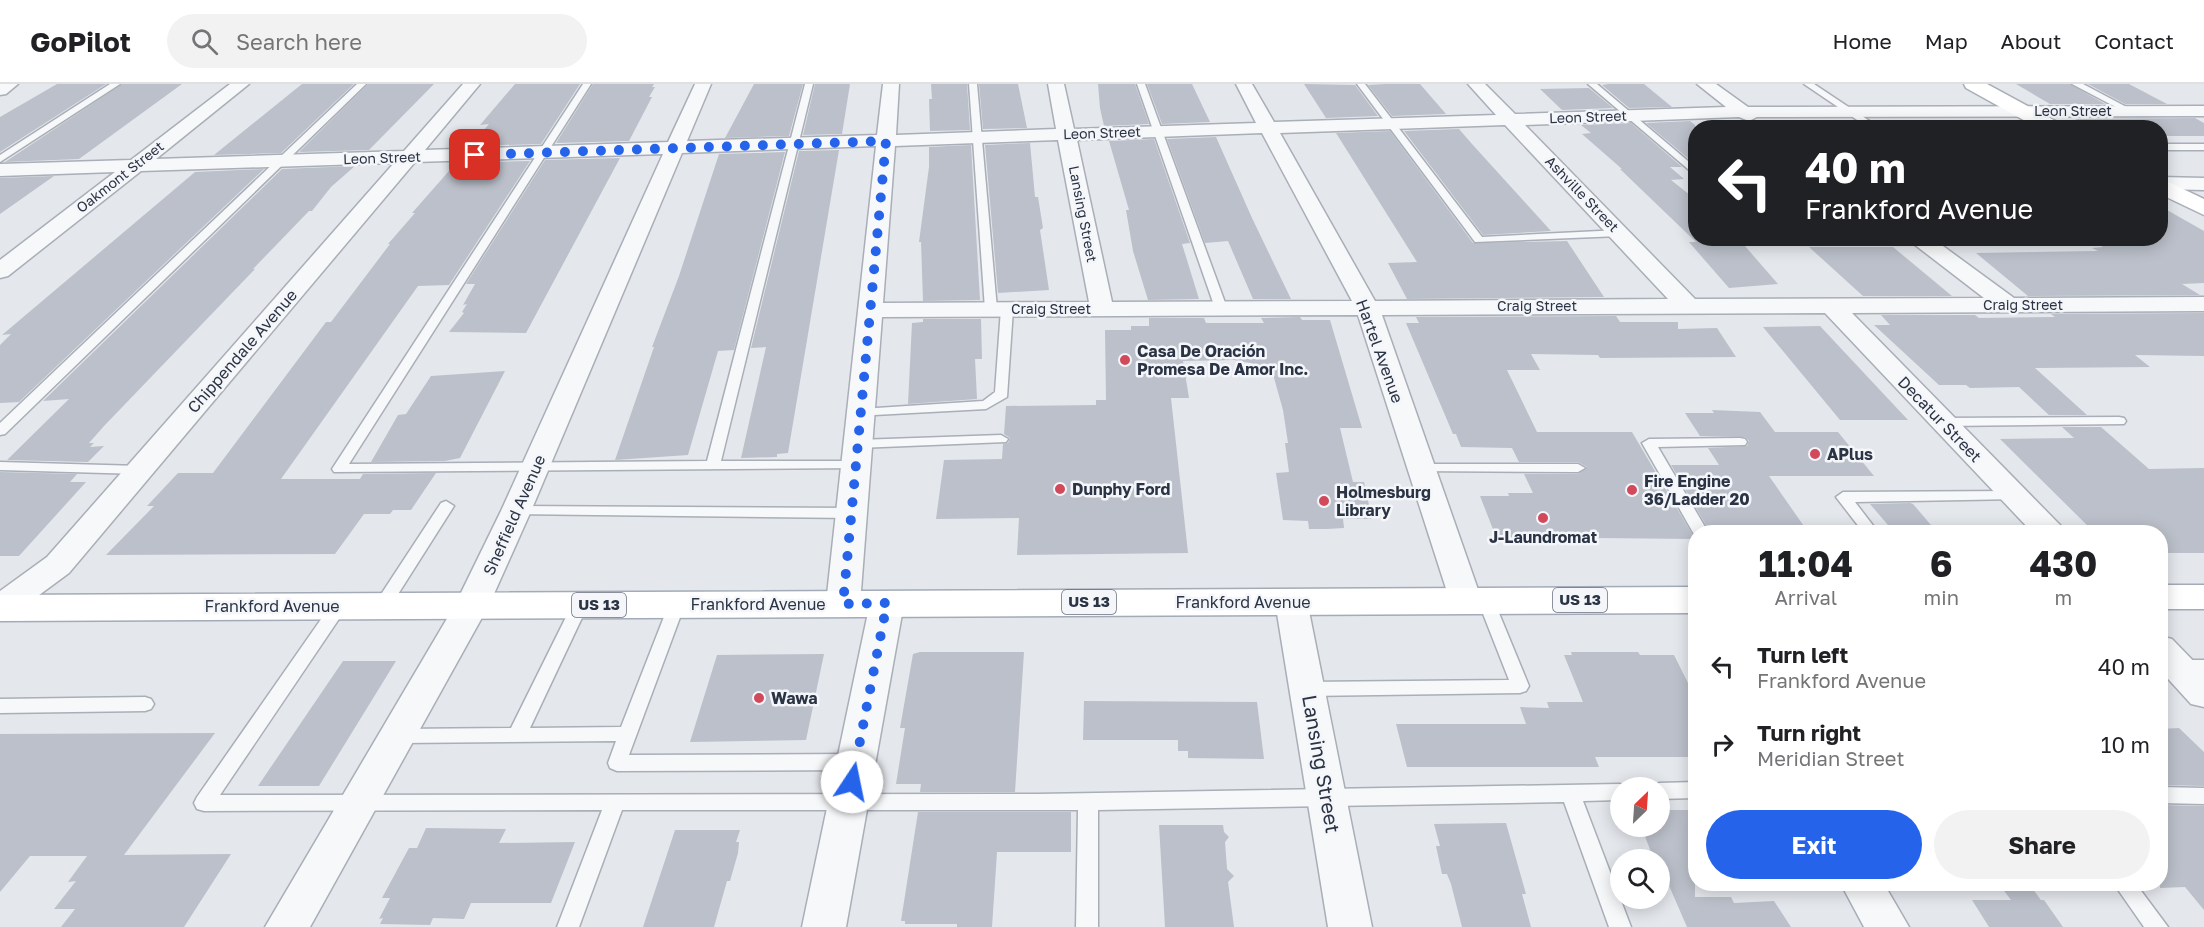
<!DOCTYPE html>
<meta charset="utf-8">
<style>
:root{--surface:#fff;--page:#f2f2f2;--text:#202124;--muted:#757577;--line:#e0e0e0;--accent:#2563eb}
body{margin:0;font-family:"Golos Text",sans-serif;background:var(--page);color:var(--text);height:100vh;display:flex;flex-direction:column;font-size:22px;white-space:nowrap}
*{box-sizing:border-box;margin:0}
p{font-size:20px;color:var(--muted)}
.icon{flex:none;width:33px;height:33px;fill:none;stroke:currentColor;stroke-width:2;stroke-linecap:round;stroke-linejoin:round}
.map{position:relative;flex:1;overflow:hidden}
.drawer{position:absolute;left:1688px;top:441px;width:480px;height:366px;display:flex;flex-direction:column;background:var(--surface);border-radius:24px;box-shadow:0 3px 15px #0003}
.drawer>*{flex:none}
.banner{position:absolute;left:1688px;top:36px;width:480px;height:126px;border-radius:24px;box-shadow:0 3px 15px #0003;background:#202124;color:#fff;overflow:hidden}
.needle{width:39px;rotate:25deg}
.buttons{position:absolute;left:1610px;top:693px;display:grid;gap:12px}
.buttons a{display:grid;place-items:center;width:60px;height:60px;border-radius:50%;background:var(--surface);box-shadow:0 3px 15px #0003;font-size:30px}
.pin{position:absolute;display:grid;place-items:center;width:51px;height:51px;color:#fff;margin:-26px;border-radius:12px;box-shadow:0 3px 9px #0006}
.me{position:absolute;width:66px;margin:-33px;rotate:11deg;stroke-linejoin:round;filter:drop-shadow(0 0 4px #0008)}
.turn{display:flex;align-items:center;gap:21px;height:126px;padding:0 18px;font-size:27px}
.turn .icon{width:78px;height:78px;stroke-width:2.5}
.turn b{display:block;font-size:42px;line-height:51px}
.eta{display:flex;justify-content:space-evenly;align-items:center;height:102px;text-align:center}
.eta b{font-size:36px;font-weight:700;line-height:42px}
.button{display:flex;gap:12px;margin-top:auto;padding:12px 18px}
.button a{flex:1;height:69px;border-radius:36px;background:var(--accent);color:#fff;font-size:24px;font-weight:700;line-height:69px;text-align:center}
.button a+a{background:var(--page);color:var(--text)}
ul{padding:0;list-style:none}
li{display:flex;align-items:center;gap:18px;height:78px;padding:0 18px}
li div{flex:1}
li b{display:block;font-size:22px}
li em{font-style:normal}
header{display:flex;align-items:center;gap:36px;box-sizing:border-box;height:84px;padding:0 30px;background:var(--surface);border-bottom:2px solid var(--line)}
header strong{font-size:28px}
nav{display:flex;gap:33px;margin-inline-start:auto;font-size:21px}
.search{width:420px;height:54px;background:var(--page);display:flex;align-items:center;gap:15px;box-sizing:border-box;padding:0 21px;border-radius:33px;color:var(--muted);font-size:22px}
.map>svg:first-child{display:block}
.building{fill:#bbc0ca}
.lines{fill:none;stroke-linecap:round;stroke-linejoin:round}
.lane-casing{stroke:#a9aeb7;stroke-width:3}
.street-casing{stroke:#a9aeb7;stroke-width:3}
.secondary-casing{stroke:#a9aeb7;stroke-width:3}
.primary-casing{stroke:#a3abb8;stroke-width:3}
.lane{fill:#f7f8fa;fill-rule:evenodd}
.street{fill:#f7f8fa;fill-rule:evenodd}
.secondary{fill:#fff;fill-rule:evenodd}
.primary{fill:#fff;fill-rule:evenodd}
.route{stroke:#2563eb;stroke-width:10;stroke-dasharray:0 18}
.poi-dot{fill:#d1495b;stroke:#f4f6f9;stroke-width:2}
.labels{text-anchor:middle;stroke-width:5;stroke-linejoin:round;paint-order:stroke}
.far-street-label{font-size:14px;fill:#2b3445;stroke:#f4f6f9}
.shield{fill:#f4f6f9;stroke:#676e7b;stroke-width:1.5}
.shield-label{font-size:15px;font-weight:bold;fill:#2b3445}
.street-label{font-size:16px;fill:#2b3445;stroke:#f4f6f9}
.poi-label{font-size:16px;font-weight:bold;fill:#2b3445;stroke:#f4f6f9;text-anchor:start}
.near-street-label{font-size:20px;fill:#2b3445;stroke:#f4f6f9}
</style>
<header>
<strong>GoPilot</strong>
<div class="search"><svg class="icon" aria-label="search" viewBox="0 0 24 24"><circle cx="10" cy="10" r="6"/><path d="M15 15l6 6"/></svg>Search here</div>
<nav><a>Home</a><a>Map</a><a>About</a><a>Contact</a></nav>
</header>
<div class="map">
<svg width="2204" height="843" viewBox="0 0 2204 843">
<rect width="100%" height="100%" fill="#e4e7ec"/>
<path class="building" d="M57,0H106L0,68V33Z
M122,0H182L79,75L5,78Z
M302,0H354L281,69L214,71Z
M368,0H434L369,66L299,68Z
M515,0H580L541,60L470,62L489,40L480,41Z
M593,0H654L652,3H655L649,13H652L629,57L556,59Z
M754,0H803L789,52L725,54Z
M815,0H850L842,50L803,51Z
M931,0H967L970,46L930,47L929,15H932Z
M979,0H1018L1027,44L983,45Z
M1098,0H1135L1149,40L1104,42L1100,24Z
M1147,0H1192L1210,38L1162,40Z
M1304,0L1355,1L1378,32L1326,34Z
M1386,0H1420L1446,30L1392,32L1368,1Z
M1609,0H1644L1672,23L1629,24L1602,1Z
M2016,0H2070L2105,20H2050Z
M2088,0H2129L2167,20H2125Z
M1589,4L1613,24L1562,26L1540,5Z
M2195,34L2204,39V52H2160V44H2091L2075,35Z
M1690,37L1695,41V80L1646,39Z
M1631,39L1682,83H1670L1684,95L1671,96L1695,115V154H1738L1778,200L1729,204L1689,158H1696L1620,85H1622L1582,50L1591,49L1581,41Z
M1459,45L1472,60L1551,147L1483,151L1404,47Z
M1390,47L1473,159L1567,157L1604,213L1407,215L1388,179L1417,178L1336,49Z
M1216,53L1252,134L1291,215H1253L1228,157L1205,159L1167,55Z
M1154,55L1190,159L1182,160L1199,215L1148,216L1133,167L1126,126H1129L1109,57Z
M1030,59L1035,113H1038L1043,144L1040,146L1049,206L998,209L985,61Z
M971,61L980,216L923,217L921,158H919L929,83V63Z
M839,66L788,369L777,370V373L741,374L766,263L751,264L799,67Z
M785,68L734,266L718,267L688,371L615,376L654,263H652L679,192L719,70Z
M620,74L526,249L449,248L464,229L462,228L467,220L463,221L475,200H466L545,76Z
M530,77L449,201L418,202L281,395H360L363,390L436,389L411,426H393L390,430H364L335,470L106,471L154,422H147L178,389H213L326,238H331L390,160H388L415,129H412L456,79Z
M355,82L331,103L312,127H309L253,185H255L104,342L89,359H94L90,363L104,362L88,378L7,376L69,315L43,317L282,85Z
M264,85L19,318L0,319V261L11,250L2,251L195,88Z
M54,92L0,130V94Z
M2160,122L2204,147V199L2182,200L2200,211L2028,212L1976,169L2098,167L2092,164L2103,163L2088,154H2160Z
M1809,163H1893L1952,212H1863Z
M2204,229V272L2135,271L2150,283L2035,284L2087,331H2049L2019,303L1970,304L1966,301H1939L1874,241H1890L1881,231H1975L1979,234L2055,233L2051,230Z
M1616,232L1620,238H1678V245L1717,244L1736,273L1600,274L1598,271L1531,270L1540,286H1507L1537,348H1632L1695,455L1496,453L1480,412H1509L1508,409H1533L1524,390H1578L1587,383L1578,378H1519L1512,364L1461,363L1456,350H1453L1406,239H1419L1416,233Z
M1300,233L1302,236H1330L1362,344H1340L1353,398H1364L1372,435H1343L1344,444L1327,445H1309L1308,437L1283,436L1276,389L1289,388L1285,359H1288L1283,326L1271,283L1234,276L1183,277L1189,314H1171L1188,469L1017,471L1019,434L936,435L944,376L1002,375L1003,360L1008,359L1010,354L1004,350L1006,322L1096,321V316H1106L1105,246H1131V242H1149V234H1204L1206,239H1264L1261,234Z
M923,235H981L982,275H975L977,315L908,320L912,239L923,238Z
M1820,242L1908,336H1840L1763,243Z
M505,287L460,374L445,377L371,378L398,331L406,330L431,292Z
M1712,326L1760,328L1775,348H1838L1874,392H1769L1808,448H1710L1671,381H1719L1708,364L1747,362L1749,357L1745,353L1700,352L1685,329H1714Z
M2062,343H2101L2149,385L2204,384V469H2160V448H2094L2000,355L2074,354Z
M0,388L77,390L70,398H86L19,472H0Z
M1910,419L1913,420L1937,448H1894L1870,420Z
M920,568H1024L1015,708H920L921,700H896L905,644H900L913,570Z
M1571,568H1638L1640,571H1674L1695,613V673H1595L1599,683H1407L1396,640H1526L1520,623L1549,624L1547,618H1583L1564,571H1572Z
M824,570L806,656L690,658L717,571Z
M343,577H396L319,702H258Z
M1084,617L1257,618L1264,675L1188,674V667H1178V656H1083Z
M2179,644L2204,668V702L2160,701V645Z
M215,649L124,771L231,770L184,843H61L75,825H54L76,797L68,798L87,772H30L0,808V650Z
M2160,721L2204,722V826L2185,803L2160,804Z
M1659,726H1695V813H1731L1734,819L1774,817L1791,843H1687L1667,797H1659V776H1654L1641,742H1659Z
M918,728H1071V768H997L992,843H957V840H905V837H901Z
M1506,739L1526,810H1522L1531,843H1462L1451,800L1447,790H1442L1436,762H1440L1434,740Z
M1159,741H1223L1224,748L1229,753L1225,758L1227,785L1234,792L1228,798L1234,843H1165Z
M426,744L506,745L499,759L575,758L551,819H471L464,835L433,834L430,841L380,840L383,834L379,835L390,814H382L409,764H417Z
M675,746H740L736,758H739L738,769L730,797H727L714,843H643Z
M1999,800H2029L2041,816H2044L2063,843H1989L1972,816H2011Z"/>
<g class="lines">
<g class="lane-casing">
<path id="lane" d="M110,0H120L0,78V71Z
M357,0H366L5,350L0,351V339Z
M583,0H591L349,380L707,377L805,0H813L721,377H856L861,378L863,381L861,384L334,388L332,385Z
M969,0H977L997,225L991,229L985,225Z
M1137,0H1145L1227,224L1225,227L1221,228L1215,224Z
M1357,0H1365L1482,153L1620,146L1625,149L1620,152L1475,158Z
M1588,0H1597L1695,83V91Z
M1804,0H1814L1880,44H1869Z
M2072,0H2083L2134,27L2127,29Z
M2160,60H2204V66H2160Z
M1007,221L1013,225L1007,313L986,325L856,332L854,329L861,325L983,317L995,308L1001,225Z
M2119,333L2124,334L2126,337L2124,340L1943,342L1936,338L1943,334Z
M1001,351L1008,355L1006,358L858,364L851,360L858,356Z
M1740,354L1745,355L1747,358L1745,361L1658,363L1708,448H1695V452L1642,359L1649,355Z
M0,378L140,382L147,386L140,390L0,386Z
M1421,380H1578L1585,384L1578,388L1416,387L1414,384L1416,381Z
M2013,407L2020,412L2018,415L1855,418L1878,448H1863L1836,413L1843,408Z
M446,417L454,422L388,526H376L374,522L376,518L441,419Z
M516,422L852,424L860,429L852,434L511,430L508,427Z
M1486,511L1492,513L1494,517L1529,602L1526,607L1520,609L1307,612L1301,610L1298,605L1301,600L1307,598L1509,596L1478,517L1480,513Z
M677,514L683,516L685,520L629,671L855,670L862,673L864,678L862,683L855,686L617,687L610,684L608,679L616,657L399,659L392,657L390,652L392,647L399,645L511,644L572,521L574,517H586L588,521L530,644L621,643L669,520L671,516Z
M339,516L345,518L347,522L345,526L220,711L1038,710L1620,700L1627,704H1620V716L1583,717L1631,843H1609L1564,718L1098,726V843H1076L1078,726H622L579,843H557L602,726L204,727L197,725L194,719L197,713L333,518Z
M2177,576H2204V588L2171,587L2168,582L2171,577Z
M145,613L151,615L154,620L151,625L145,627L0,629V615Z
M1695,698V714L1659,715V704H1651L1659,699Z
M2160,703L2204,704V720L2160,719Z
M2114,800H2136L2168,843H2144Z"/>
</g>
<g class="street-casing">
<path id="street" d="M0,0H18L6,10L0,11Z
M230,0H249L156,75L404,67L463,0H480L425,66L668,58L695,0H711L687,57L877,51L883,0H899L896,51L1056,45L1048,0H1064L1074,45L1256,39L1236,0H1252L1274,38L1496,31L1468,0H1485L1515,30L1726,23L1697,0H1716L1748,23L2204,22V32L1757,33L1749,37L1739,33L1525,41L1695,215L1984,214L1906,154H1932L2014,214L2204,213V227L1852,229L2060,441L2064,448H2032L1825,229L1382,231L1482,517L1478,525L1466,528L1454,525L1450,517L1358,231L882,233L860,520L855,528L843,531L831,528L826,520L876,62L682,69L531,427L489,521L310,843H265L455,521L501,427L663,70L415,78L69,489L12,531L0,535V507L47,473L394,79L141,87L8,192L0,194V176L115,88L0,92V80L131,76ZM1505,41L1668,215L1375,217L1280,49ZM1262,49L1352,217L1112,218L1077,56ZM1058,56L1089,218L883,219L895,62Z
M2160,93L2204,94V106L2160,105Z
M1291,506L1303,509L1307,517L1372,843H1328L1275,517L1279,509Z
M887,508L899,511L904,519L846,843H802L870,519L875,511Z
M2160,552L2172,555L2204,588V623L2191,620L2160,586Z
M1841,800H1884L1909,843H1864Z"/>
</g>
<g class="secondary-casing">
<path id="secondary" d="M1964,0H1987L2061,40L2064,44H2038L1966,4Z
M2160,94L2204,115V131L2160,110Z"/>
</g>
<g class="primary-casing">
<path id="primary" d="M2160,501H2204V525H2160Z
M1695,503V529L0,537V511Z"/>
</g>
<use href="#lane" class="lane"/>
<use href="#street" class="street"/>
<use href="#secondary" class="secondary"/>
<use href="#primary" class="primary"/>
</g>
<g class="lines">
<path class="route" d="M475,71L886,57L843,520L887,519L852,698"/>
</g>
<g class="poi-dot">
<circle cx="1125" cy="276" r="6"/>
<circle cx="1815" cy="370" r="6"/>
<circle cx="1060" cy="405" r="6"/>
<circle cx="1632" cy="406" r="6"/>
<circle cx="1324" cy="417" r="6"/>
<circle cx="1543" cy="434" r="6"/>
<circle cx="759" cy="614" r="6"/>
</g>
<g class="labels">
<g class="far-street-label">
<text x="2073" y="32">Leon Street</text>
<text transform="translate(1588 33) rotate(-2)" y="5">Leon Street</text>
<text transform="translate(1102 49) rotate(-2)" y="5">Leon Street</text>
<text transform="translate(382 74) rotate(-2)" y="5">Leon Street</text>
<text transform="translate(120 93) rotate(-38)" y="5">Oakmont Street</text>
<text transform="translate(1582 110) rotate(46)" y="5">Ashville Street</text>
<text transform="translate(1083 130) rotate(79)" y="5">Lansing Street</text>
<text x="2023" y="226">Craig Street</text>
<text x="1537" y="227">Craig Street</text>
<text x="1051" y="230">Craig Street</text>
</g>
<g class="shield">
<rect x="1553" y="504" width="54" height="24" rx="4.5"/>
<rect x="1062" y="506" width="54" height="24" rx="4.5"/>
<rect x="572" y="509" width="54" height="24" rx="4.5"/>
</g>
<g class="shield-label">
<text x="1580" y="521">US 13</text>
<text x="1089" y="523">US 13</text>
<text x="599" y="526">US 13</text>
</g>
<g class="street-label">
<text transform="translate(242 267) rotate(-49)" y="6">Chippendale Avenue</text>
<text transform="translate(1380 267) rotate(70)" y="6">Hartel Avenue</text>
<text transform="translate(1940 335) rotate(46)" y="6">Decatur Street</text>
<text transform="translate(514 431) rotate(-66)" y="6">Sheffield Avenue</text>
<text x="1243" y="524">Frankford Avenue</text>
<text x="758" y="526">Frankford Avenue</text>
<text x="272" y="528">Frankford Avenue</text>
</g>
<g class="poi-label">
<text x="1137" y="273">Casa De Oración<tspan x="1137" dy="18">Promesa De Amor Inc.</tspan></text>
<text x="1827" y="376">APlus</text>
<text x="1644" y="403">Fire Engine<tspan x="1644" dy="18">36/Ladder 20</tspan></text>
<text x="1072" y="411">Dunphy Ford</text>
<text x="1336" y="414">Holmesburg<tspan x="1336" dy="18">Library</tspan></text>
<text x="1543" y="459" text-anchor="middle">J-Laundromat</text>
<text x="771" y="620">Wawa</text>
</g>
<g class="near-street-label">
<text transform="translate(1321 680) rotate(80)" y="7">Lansing Street</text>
</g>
</g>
</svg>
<div class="buttons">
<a><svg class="needle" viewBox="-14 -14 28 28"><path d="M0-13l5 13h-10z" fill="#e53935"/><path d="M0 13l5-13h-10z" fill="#757577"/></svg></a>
<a><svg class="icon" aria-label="search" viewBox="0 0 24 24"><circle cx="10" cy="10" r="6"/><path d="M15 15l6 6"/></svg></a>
</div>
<div class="pin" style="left:475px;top:71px;background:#d93025"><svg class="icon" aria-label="arrive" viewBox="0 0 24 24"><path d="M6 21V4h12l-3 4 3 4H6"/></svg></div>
<svg class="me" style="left:852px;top:698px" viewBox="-20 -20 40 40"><circle r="19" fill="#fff"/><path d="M0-13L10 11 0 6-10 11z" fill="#2563eb"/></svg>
<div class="banner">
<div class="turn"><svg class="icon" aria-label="left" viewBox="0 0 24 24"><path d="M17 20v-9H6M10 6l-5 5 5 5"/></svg><div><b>40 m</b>Frankford Avenue</div></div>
</div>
<section class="drawer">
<div class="eta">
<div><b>11:04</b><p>Arrival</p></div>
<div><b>6</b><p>min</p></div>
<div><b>430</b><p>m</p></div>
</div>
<ul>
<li><svg class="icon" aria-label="left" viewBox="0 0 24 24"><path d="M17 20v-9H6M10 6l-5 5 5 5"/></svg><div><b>Turn left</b><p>Frankford Avenue</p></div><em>40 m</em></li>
<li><svg class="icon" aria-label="right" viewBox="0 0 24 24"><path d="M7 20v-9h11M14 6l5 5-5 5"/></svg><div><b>Turn right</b><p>Meridian Street</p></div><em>10 m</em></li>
</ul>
<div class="button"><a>Exit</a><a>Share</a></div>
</section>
</div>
